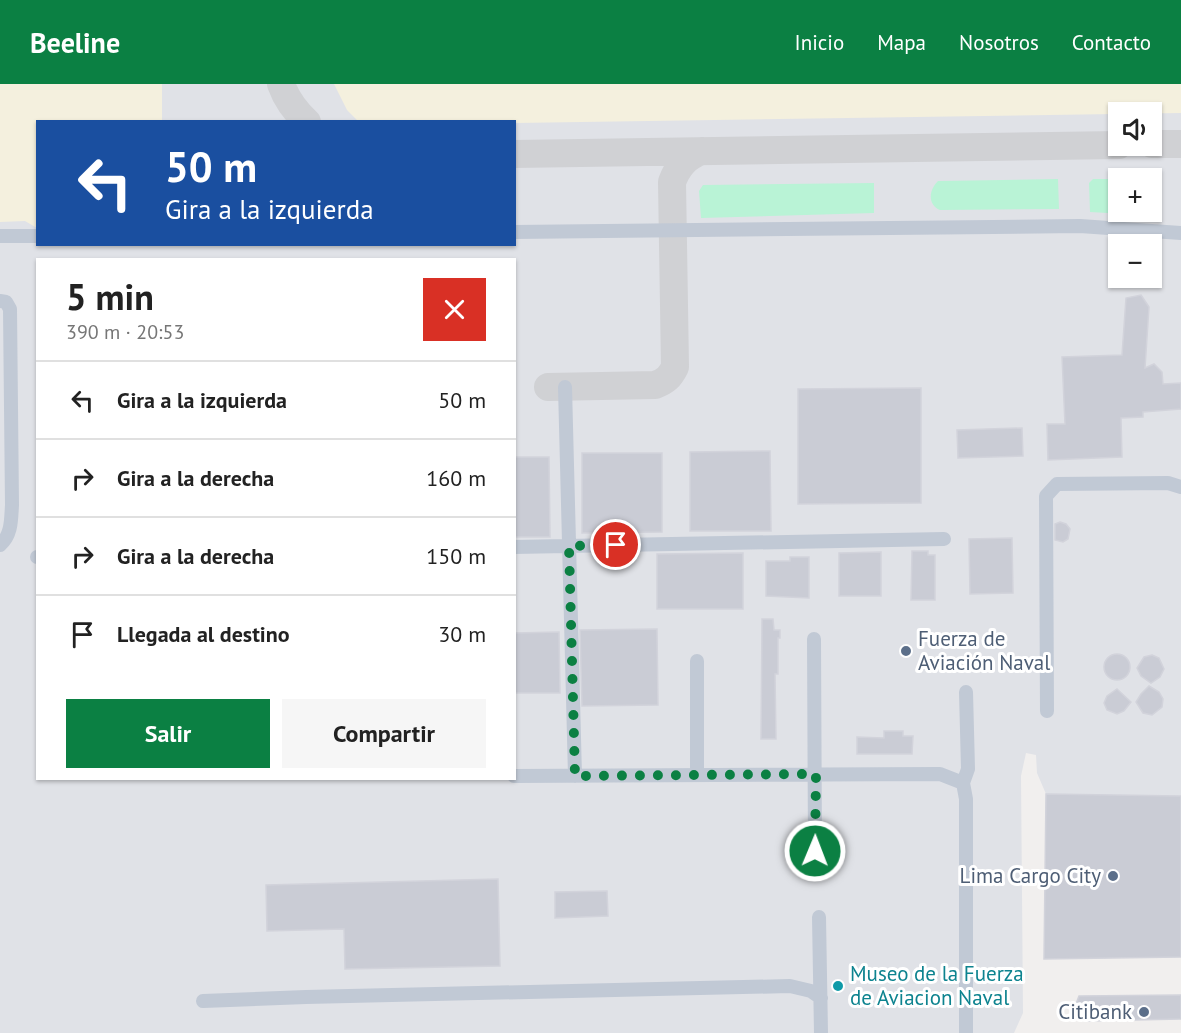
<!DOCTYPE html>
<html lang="es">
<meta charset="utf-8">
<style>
:root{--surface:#fff;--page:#f6f6f6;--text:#222;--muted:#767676;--line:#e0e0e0;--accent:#0b8043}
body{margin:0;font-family:"PT Sans",sans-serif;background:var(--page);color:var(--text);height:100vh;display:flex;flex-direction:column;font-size:22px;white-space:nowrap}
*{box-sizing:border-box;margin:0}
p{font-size:20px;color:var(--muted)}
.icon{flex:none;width:33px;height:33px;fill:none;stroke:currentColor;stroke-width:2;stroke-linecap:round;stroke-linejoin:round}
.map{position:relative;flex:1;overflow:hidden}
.details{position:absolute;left:36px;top:174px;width:480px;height:522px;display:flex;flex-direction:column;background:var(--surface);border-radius:0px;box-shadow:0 2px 4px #0004}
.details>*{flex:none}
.hud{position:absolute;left:36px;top:36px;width:480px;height:126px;border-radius:0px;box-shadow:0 2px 4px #0004;background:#1a4fa0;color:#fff;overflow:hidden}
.controls{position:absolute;left:1108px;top:18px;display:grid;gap:12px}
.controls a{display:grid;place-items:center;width:54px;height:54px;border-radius:0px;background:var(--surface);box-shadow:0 2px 4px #0004;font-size:30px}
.pin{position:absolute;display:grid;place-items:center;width:51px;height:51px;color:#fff;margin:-26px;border:3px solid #fff;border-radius:50%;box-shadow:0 2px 6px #0007}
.me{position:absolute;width:66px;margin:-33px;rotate:1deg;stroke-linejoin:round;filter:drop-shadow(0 0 4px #0008)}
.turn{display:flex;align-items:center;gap:21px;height:126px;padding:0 30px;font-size:27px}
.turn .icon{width:78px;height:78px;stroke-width:2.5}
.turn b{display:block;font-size:42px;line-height:51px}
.round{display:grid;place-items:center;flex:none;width:63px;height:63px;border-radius:0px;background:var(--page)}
.summary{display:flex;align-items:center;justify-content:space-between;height:102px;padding:0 30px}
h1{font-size:36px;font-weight:700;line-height:45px}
.cta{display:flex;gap:12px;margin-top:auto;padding:12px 30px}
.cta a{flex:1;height:69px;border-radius:0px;background:var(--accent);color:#fff;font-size:24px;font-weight:700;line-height:69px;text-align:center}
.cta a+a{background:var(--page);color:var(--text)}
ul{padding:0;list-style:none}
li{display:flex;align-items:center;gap:18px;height:78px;padding:0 30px;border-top:2px solid var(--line)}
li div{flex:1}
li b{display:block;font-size:22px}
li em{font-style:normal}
header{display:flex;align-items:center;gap:36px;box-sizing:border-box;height:84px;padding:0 30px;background:var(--accent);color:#fff}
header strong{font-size:28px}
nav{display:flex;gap:33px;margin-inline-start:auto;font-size:21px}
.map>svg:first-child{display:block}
.airport{fill:#e0e2e7;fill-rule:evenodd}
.green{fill:#b9f3d6}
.sand{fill:#f4f0de}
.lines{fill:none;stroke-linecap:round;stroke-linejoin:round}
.taxiway{stroke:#d0d1d4;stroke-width:28}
.building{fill:#caccd5;stroke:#d2d3db;stroke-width:1.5}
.minor{stroke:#c1c9d5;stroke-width:14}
.route{stroke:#0b8043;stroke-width:10;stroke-dasharray:0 18}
.service-dot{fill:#5c6f8a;stroke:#fff;stroke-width:2}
.culture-dot{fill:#0f9aa8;stroke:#fff;stroke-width:2}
.labels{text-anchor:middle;stroke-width:6;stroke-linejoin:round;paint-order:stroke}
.service-label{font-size:21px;fill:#4e5e75;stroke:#fff;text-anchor:end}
.culture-label{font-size:21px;fill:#0d838f;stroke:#fff;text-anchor:start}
</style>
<header>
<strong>Beeline</strong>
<nav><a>Inicio</a><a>Mapa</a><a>Nosotros</a><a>Contacto</a></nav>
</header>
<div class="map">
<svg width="1181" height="949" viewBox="0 0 1181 949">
<rect width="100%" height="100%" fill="#f1efee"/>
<path class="airport" d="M0,0H1181V873L1044,875L1046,710L1037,689L1036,671L1026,669L1021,692L1023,929L1014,949H0ZM1119,28H1152V62H1119ZM38,38H514V160H38ZM1119,94H1152V128H1119ZM1119,160H1152V194H1119ZM38,176H514V694H38Z"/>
<path class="green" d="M1058,95L1059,125L940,126C927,120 929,106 938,97Z
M1093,95H1119V128H1152V95H1159L1160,132L1090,128L1089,99Z
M874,99V129L701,134L699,107L703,101Z"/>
<path class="sand" d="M0,0H162V37L38,38L37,144L25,137L0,138Z
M334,0H1181V29L515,39L514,38H359L347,26Z"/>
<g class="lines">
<path class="taxiway" d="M281,0C286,14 296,28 307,38
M1152,60H1181
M514,70L1119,61
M548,303L655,301C666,297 670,293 675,283L672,98C678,82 686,73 702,67"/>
</g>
<path class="building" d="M1141,211L1149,223L1145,284L1154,280L1162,288L1163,300L1181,299V325L1143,328V333L1121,334L1122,373L1048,376L1047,340H1065L1062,273L1122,271L1126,214Z
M921,304V419L798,420V305Z
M1022,344L1023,372L958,374L957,346Z
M770,367L771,447H690V368Z
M582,369H662V448L582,449Z
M514,373H549L550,453H514Z
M1060,438L1066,440L1070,445L1068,455L1063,458L1055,456V440Z
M1012,454L1013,509L970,510L969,455Z
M912,467H928V471H935V516H911Z
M881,468V512H839V469Z
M743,469V525H657V470Z
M790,473H809V514L766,512V477H790Z
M762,535H773L774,546H780V554H778V590H775L776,655H761Z
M657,545L658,621L582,622L580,546Z
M559,548L560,609H514V549Z
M1104 583a13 13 0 1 1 26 0a13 13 0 1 1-26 0Z
M1152,571L1159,574L1164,585L1160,593L1151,599L1141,592L1137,584L1144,573Z
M1149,602L1159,608L1163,615L1162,623L1152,631L1143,629L1136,618L1141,610Z
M1117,605L1131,618L1124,627L1117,630L1107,626L1104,619L1107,612Z
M884,647H903V652H913L912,670H857V653L884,654Z
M1046,710L1181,712V873L1044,875Z
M498,795L500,882L345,885L344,845L267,847L266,801Z
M607,807L608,832L555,834V808Z
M1181,911V935L1088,937L1072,930L1079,912Z"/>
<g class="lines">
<path class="minor" d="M514,148L1080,142L1181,149
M0,152H38
M0,217L6,218L10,225L12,421C11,435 12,451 0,461
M565,303L575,692
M514,463L944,455
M37,473H38
M814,555L815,767
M966,608L968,685L963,699L966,715V949
M1047,627L1046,412L1057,400L1168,399L1181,403
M697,691V577
M514,692L940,690L963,699
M819,833L821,949
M203,917L306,913L790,902L811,907L821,914"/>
</g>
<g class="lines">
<path class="route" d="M616,461L569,462L575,692L816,690L815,767"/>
</g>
<g class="service-dot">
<circle cx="906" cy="567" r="6"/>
<circle cx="1113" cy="792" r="6"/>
<circle cx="1144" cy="928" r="6"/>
</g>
<circle class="culture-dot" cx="838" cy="902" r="6"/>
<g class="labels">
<g class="service-label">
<text x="918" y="562" text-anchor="start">Fuerza de<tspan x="918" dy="24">Aviación Naval</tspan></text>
<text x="1101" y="799">Lima Cargo City</text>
<text x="1132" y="935">Citibank</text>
</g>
<g class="culture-label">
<text x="850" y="897">Museo de la Fuerza<tspan x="850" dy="24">de Aviacion Naval</tspan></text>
</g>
</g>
</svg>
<div class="controls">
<a><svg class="icon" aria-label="sound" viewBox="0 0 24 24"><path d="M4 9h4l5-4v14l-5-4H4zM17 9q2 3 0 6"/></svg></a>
<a>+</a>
<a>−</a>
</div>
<div class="pin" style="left:616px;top:461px;background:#d93025"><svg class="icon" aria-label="arrive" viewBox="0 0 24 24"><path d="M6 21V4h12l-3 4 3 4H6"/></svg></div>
<svg class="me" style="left:815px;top:767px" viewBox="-20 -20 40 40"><circle r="17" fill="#0b8043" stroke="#fff" stroke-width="3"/><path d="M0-11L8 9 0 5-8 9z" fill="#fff"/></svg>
<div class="hud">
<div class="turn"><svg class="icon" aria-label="left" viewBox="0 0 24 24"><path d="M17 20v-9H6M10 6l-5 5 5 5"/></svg><div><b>50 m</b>Gira a la izquierda</div></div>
</div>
<section class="details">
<div class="summary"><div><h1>5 min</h1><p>390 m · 20:53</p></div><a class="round" style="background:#d93025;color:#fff"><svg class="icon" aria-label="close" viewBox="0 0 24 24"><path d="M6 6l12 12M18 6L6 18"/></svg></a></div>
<ul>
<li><svg class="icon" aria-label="left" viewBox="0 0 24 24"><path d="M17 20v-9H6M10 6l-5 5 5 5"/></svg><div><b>Gira a la izquierda</b></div><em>50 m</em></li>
<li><svg class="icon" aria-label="right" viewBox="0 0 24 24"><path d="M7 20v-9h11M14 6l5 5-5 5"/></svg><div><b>Gira a la derecha</b></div><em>160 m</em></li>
<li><svg class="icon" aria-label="right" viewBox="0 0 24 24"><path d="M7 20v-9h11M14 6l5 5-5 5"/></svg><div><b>Gira a la derecha</b></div><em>150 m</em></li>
<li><svg class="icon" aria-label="arrive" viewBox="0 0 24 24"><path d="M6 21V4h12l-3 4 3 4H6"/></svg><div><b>Llegada al destino</b></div><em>30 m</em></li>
</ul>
<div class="cta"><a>Salir</a><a>Compartir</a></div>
</section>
</div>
